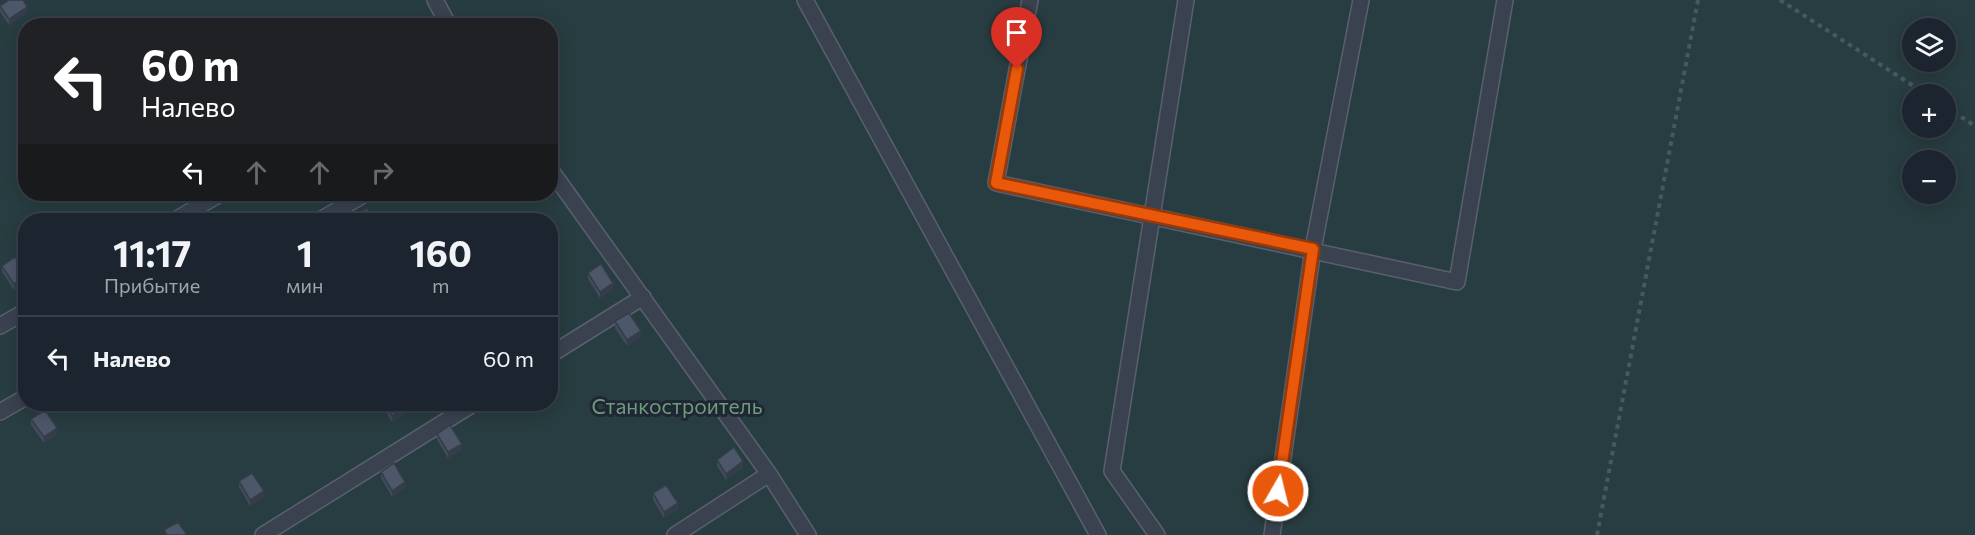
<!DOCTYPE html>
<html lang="ru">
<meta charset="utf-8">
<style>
:root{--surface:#1c2430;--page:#29303c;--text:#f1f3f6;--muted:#a0a4ab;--line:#3a414c}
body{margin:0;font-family:Commissioner,sans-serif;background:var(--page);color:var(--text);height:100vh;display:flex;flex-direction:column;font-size:22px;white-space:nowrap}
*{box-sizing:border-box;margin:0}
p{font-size:20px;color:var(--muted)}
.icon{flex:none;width:33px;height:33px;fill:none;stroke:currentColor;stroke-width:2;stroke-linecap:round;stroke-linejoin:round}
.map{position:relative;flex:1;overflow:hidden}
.side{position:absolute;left:18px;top:213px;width:540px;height:198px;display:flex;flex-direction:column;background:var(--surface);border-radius:24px;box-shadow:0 3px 15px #0003,0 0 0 2px var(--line)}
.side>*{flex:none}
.hud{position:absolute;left:18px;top:18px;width:540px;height:183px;border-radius:24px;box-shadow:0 3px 15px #0003,0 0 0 2px var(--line);background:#202124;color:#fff;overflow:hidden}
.fabs{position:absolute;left:1902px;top:18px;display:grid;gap:12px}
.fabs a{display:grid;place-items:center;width:54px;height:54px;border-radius:50%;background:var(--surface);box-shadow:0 3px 15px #0003,0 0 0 2px var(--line);font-size:30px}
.pin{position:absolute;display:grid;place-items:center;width:51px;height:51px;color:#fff;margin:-62px -26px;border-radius:50% 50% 50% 0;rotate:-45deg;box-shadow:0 0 6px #0007}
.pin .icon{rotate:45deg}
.me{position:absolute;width:66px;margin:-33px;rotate:8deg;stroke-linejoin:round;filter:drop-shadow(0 0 4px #0008)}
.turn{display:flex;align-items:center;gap:21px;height:126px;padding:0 24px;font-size:27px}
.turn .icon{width:78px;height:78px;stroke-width:2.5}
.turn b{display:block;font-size:42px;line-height:51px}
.lanes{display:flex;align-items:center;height:57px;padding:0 24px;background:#0003;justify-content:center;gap:30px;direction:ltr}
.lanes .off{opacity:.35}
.eta{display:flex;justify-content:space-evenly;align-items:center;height:102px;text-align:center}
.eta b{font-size:36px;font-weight:700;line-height:42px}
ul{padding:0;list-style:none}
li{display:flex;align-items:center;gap:18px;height:84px;padding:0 24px;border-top:2px solid var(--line)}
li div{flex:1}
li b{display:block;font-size:22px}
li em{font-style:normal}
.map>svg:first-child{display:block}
.green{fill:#283d41;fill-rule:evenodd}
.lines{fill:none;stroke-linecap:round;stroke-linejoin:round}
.lane-casing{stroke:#58606d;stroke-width:18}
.path{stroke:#465a5e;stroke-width:4;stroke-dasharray:4.5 4.5;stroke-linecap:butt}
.lane{stroke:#3a4250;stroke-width:15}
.wall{fill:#414b5a}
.shaded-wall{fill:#353d4a}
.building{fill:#4c5769;stroke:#353d4a;stroke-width:1.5}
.route-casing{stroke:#983908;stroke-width:15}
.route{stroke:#ea580c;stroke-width:10}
.labels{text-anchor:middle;stroke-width:6;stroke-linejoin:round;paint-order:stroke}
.park-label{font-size:21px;fill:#6e9b7a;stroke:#1f2735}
</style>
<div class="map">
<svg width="1975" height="535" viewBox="0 0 1975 535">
<rect width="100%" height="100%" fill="#263040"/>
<path class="green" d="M0,0H1975V535H0ZM26,26H550V194H26ZM1912,28H1946V62H1912ZM1912,94H1946V128H1912ZM1912,160H1946V194H1912ZM26,220H550V404H26Z"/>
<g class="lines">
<g class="lane-casing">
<path id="lane" d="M435,0L449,26
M805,0L1098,535
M1030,0L996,183L1457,282L1505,0
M550,169L769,474L808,535
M175,220L220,194
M320,220L365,194
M0,326L26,311
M550,355L643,297
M0,412L26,397
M263,535L473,404
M675,535L769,474
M1157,535L1112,471L1186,0
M1272,535L1313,249L1361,0"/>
</g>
<path class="path" d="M1780,0L1926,94
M1946,107L1975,126
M1597,535L1698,0"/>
<use href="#lane" class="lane"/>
</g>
<path class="wall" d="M0,6L27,13L9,25L0,12Z
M165,194H185L171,203Z
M2,266L26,272V283L14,290L2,272Z
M588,273L613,289L600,298L588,279Z
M615,321L641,337L627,346L615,328Z
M381,404H404L406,413L392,422Z
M31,419L57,434L44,443L31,425Z
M437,434L462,450L448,458L437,440Z
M717,460L743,467L726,480L717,466Z
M381,472L405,488L392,497L381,478Z
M239,481L264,497L250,506L239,487Z
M653,493L678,509L664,518L653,500Z"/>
<path class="shaded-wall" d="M27,7V13L9,25V19Z
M176,194H185L171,203V197Z
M26,277V283L14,290V284Z
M613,283V289L600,298V292Z
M641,331V337L627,346V340Z
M406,407V413L392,422V416Z
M57,428V434L44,443V437Z
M462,444V450L448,458V452Z
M743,461V467L726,480V474Z
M405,482V488L392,497V491Z
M264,491V497L250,506V500Z
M678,503V509L664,518V512Z"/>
<path class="building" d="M9,0H23L27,7L9,19L0,6Z
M169,194H176L171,197Z
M367,208L375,220H356L353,217Z
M15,257L26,272V277L14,284L2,266Z
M601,264L613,283L600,292L588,273Z
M629,313L641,331L627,340L615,321Z
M385,404H404L406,407L392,416Z
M45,410L57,428L44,437L31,419Z
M450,425L462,444L448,452L437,434Z
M734,447L743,461L726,474L717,460Z
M394,463L405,482L392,491L381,472Z
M252,473L264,491L250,500L239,481Z
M666,485L678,503L664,512L653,493Z
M178,522L187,535H167L164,530Z"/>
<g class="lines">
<g class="route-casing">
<path id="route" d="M1017,69L996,183L1313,249L1278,491"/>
</g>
<use href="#route" class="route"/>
</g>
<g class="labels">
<g class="park-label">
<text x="677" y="414">Станкостроитель</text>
</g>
</g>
</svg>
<div class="fabs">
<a><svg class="icon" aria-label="layers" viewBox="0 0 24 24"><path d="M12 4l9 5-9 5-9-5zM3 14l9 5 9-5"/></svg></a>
<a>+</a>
<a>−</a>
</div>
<div class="pin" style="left:1017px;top:69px;background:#d93025"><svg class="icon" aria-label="arrive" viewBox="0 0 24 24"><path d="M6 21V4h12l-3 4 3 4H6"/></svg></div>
<svg class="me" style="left:1278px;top:491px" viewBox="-20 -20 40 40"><circle r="17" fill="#ea580c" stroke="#fff" stroke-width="3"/><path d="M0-11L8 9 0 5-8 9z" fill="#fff"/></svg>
<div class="hud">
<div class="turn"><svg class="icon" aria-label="left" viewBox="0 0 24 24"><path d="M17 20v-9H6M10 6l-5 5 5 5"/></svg><div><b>60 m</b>Налево</div></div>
<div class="lanes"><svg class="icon" aria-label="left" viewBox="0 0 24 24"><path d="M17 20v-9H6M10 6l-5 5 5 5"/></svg><svg class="icon off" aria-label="ahead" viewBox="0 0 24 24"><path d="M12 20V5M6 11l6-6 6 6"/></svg><svg class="icon off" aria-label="ahead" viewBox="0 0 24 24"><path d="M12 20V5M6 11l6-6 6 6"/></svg><svg class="icon off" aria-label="right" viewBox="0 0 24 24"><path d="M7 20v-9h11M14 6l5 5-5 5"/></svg></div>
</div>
<section class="side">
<div class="eta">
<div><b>11:17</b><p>Прибытие</p></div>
<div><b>1</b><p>мин</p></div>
<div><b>160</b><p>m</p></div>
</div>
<ul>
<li><svg class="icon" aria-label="left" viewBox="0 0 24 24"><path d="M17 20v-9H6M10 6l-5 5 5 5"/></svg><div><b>Налево</b></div><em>60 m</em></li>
</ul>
</section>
</div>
